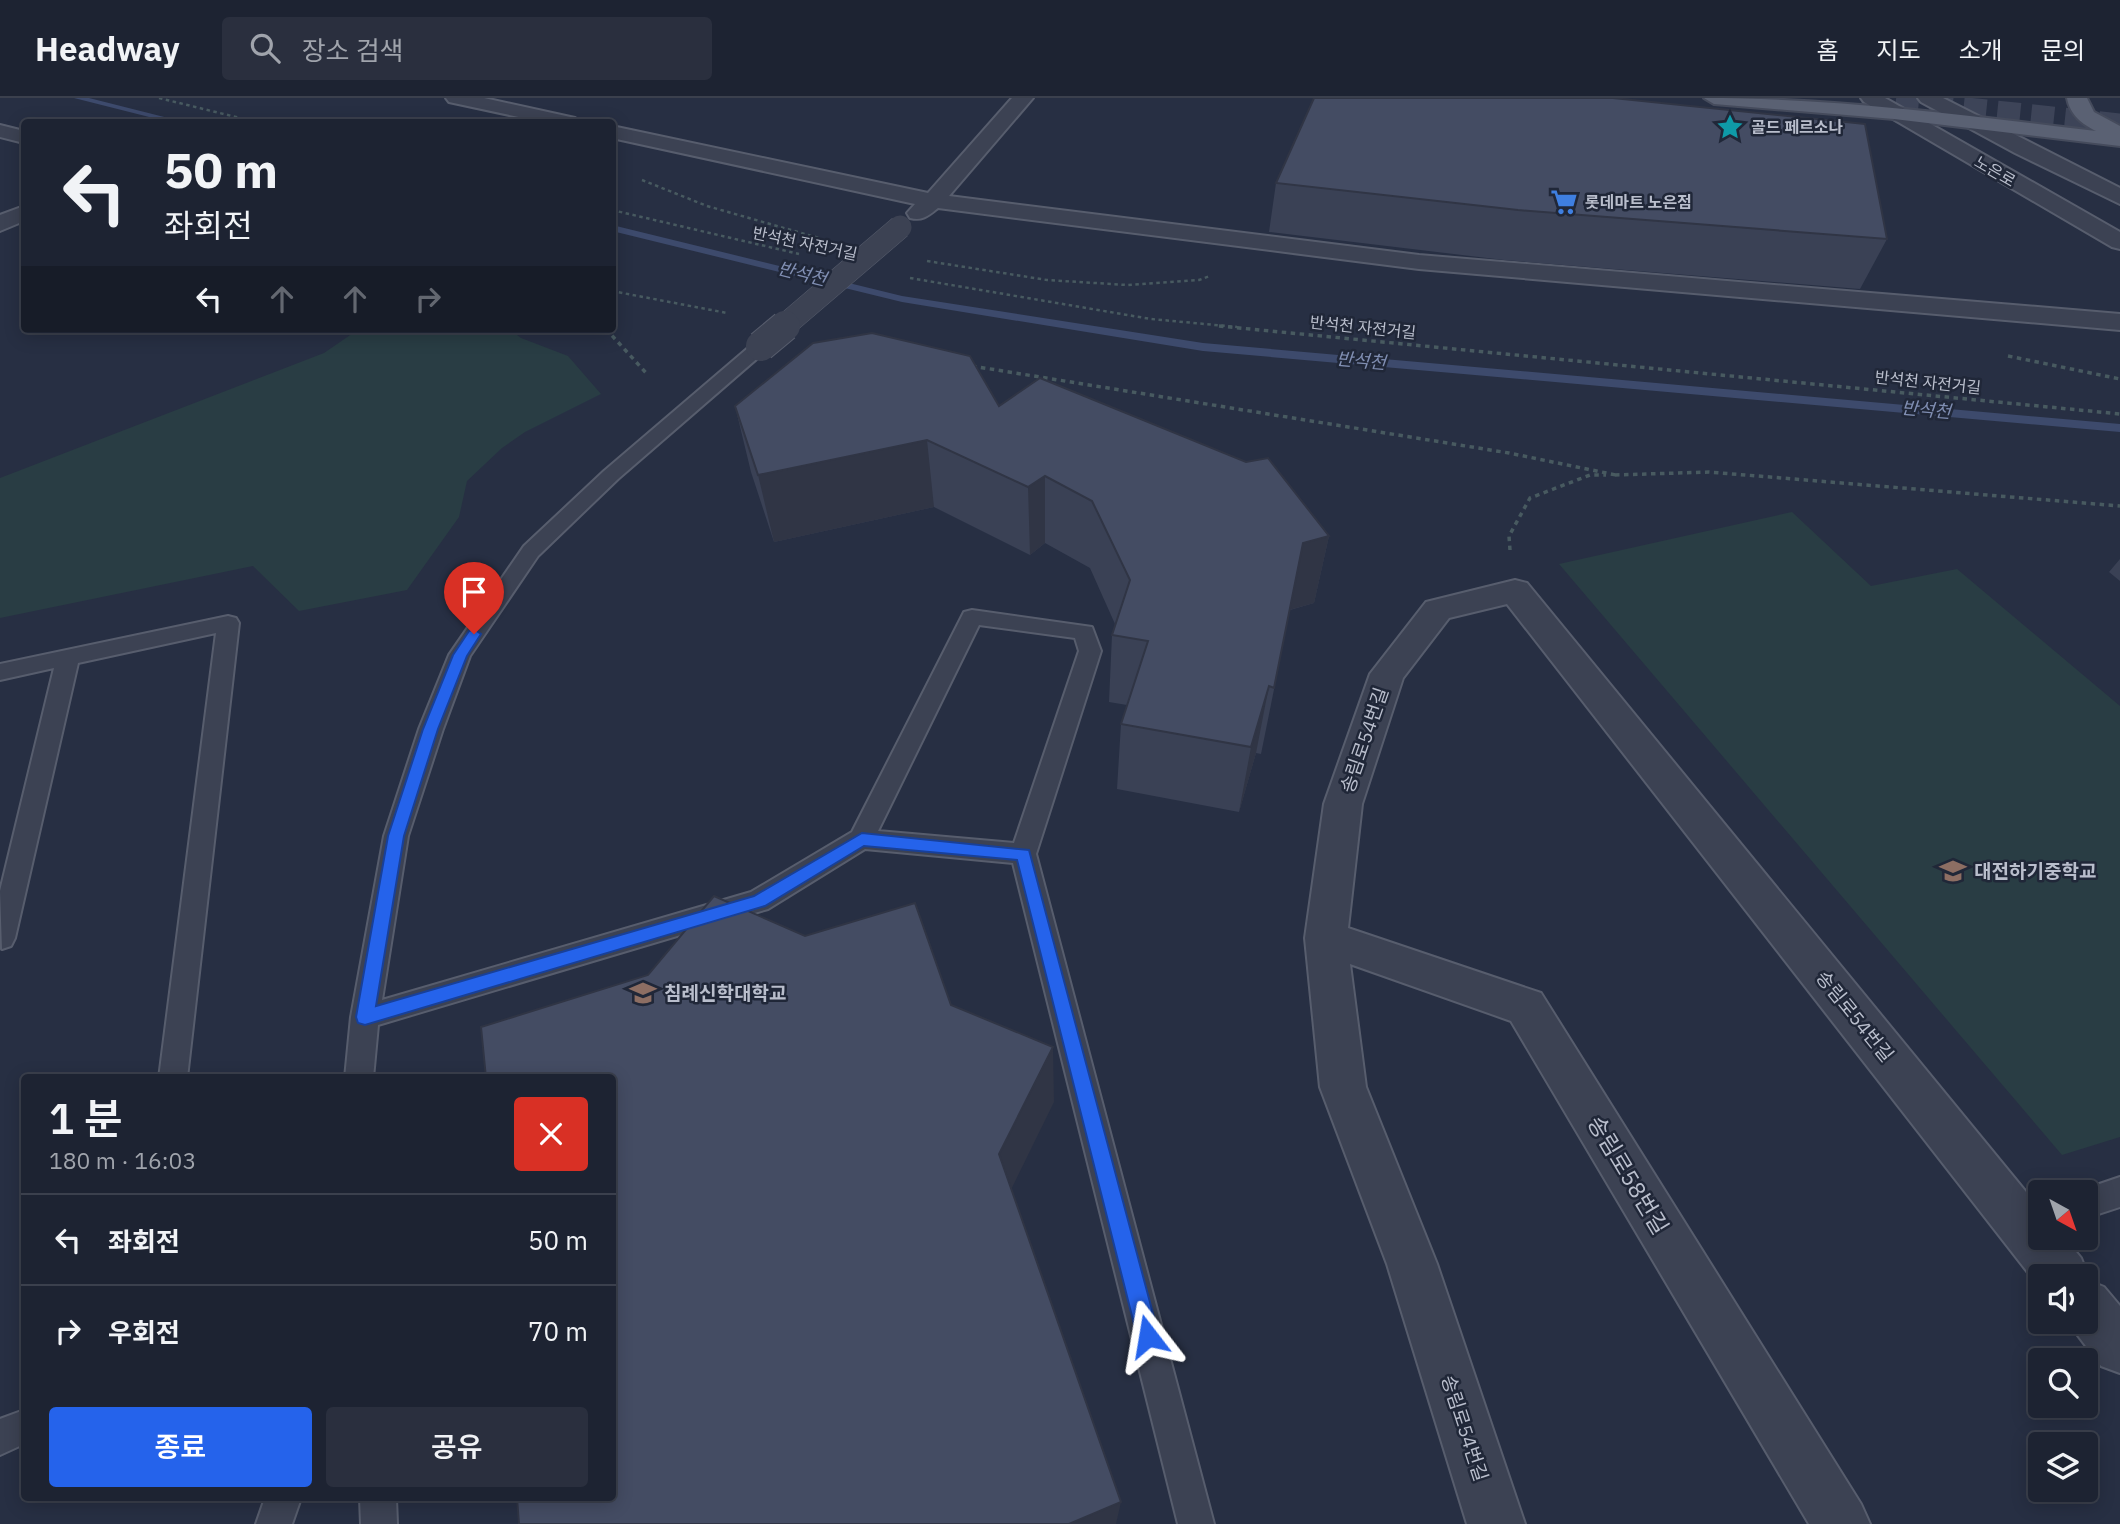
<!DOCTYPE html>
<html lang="ko">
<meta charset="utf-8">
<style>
:root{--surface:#1d2332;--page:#2a2f3e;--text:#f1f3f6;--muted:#a0a4ac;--line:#3b404d;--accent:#2563eb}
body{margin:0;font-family:"IBM Plex Sans","Noto Sans KR",sans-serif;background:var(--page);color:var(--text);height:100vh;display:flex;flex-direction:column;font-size:26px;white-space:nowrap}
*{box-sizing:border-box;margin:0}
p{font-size:23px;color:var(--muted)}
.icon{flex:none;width:38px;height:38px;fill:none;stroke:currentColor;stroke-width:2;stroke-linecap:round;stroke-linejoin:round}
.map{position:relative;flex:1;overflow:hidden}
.side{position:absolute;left:21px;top:976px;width:595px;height:427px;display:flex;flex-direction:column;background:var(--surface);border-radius:7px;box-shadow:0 4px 18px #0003,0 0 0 2px var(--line)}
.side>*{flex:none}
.hud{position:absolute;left:21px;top:21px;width:595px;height:214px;border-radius:7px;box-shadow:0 4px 18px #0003,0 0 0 2px var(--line);background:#1d2332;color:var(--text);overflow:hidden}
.needle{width:46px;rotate:140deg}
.buttons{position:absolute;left:2028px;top:1082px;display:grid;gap:14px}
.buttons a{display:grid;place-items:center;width:70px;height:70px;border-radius:7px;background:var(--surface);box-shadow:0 4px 18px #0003,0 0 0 2px var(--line);font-size:35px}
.pin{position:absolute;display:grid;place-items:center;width:60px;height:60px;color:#fff;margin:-72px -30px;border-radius:50% 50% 50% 0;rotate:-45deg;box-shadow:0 0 7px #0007}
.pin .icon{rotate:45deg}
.me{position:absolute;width:77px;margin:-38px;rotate:346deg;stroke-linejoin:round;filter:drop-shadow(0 0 5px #0008)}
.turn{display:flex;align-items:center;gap:24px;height:147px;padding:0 28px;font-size:32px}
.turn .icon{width:91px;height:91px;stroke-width:2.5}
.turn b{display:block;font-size:49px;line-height:60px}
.lanes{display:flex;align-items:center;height:66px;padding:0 28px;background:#0003;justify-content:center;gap:35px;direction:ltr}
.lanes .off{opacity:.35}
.round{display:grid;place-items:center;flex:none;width:74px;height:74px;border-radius:7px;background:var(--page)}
.overview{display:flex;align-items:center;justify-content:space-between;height:119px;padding:0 28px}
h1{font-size:42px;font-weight:600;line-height:52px}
.primary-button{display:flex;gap:14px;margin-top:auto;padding:14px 28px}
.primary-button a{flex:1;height:80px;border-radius:7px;background:var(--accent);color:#fff;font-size:28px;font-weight:600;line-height:80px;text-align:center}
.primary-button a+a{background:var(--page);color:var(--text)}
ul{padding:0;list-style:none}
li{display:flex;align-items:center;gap:21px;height:91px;padding:0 28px;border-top:2px solid var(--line)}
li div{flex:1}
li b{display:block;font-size:26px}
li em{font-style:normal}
header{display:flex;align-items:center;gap:42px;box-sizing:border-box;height:98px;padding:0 35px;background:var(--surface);border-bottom:2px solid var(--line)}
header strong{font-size:33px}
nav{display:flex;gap:38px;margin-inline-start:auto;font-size:24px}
.search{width:490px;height:63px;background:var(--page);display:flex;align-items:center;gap:18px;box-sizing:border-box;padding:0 24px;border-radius:7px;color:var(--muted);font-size:26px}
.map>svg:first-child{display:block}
.green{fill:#293d44}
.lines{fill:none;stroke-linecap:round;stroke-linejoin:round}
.stream{fill:#3d4a6c;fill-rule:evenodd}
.primary-tunnel{stroke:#3d4458;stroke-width:23;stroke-dasharray:23 11;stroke-linecap:butt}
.service-casing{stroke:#575d6d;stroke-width:4}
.minor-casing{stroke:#575d6d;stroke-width:4}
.tertiary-casing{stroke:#575d6d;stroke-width:4}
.primary-casing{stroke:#454b5c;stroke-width:4}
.path-far1{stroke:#485a60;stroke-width:2.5;stroke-dasharray:3.5 3.5;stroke-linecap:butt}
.path{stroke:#485a60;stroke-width:3.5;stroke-dasharray:4.5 4.5;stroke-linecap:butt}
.service{fill:#3c4253;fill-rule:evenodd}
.minor{fill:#3c4253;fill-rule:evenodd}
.tertiary{fill:#3c4253;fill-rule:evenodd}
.primary{fill:#5a6173;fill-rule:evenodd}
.minor-bridge-far1-casing{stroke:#575d6d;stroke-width:24;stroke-linecap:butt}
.minor-bridge-casing{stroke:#575d6d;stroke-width:32;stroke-linecap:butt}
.minor-bridge-far1{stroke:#3c4253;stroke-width:23}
.minor-bridge{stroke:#3c4253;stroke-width:30}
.wall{fill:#3a4155}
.shaded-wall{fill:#303545}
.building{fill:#444c63;stroke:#303545;stroke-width:2}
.route{fill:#2563eb;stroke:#184099;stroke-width:2}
.labels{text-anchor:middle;stroke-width:5;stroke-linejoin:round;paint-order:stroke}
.far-poi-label{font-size:16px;font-weight:bold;fill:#b9becc;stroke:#202738;text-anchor:start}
.far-street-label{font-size:16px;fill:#b9becc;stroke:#202738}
.far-water-label{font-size:18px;font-style:italic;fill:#818fb3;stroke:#202738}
.street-label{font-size:19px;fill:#b9becc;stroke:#202738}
.poi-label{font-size:19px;font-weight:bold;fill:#b9becc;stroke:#202738;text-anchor:start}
.near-street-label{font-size:23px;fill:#b9becc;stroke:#202738}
</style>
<header>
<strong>Headway</strong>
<div class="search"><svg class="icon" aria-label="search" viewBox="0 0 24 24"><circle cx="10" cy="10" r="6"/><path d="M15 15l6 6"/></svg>장소 검색</div>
<nav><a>홈</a><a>지도</a><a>소개</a><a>문의</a></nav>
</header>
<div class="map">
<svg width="2120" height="1426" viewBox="0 0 2120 1426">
<rect width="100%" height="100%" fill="#272f43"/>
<path class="green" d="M359,231H509L521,240L568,258L601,296L525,334L502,350L467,383L459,419L407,492L299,513L253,468L0,520V380L324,255Z
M1792,414L1871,488L1957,471L2120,608V1039L2062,1057L1559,466Z"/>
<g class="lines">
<path class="stream" d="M74,0H89L184,24H169Z
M612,127L902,198L1203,245L2120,326V334L1203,253L902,204L612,133Z"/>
<path class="primary-tunnel" d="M1862,0L2120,27"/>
<g class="service-casing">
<path id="service" d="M761,243L769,248L767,252L618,381L538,458L470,558L443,631L408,738L382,902L751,794L852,734L964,514L972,512L1092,529L1101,553L1036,756L1214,1426H1178L1013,765L865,751L768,811L378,927L373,980H345L351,919L384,738L419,631L449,557L524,448L604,373L755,244ZM979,527L1075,540L1079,553L1014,745L878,733Z
M228,518L236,520L239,525L187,980H159L216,535L78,565L15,840L11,848L2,851L0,793L54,570L0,582V566Z
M2120,1079V1109L2086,1120V1094H2076Z
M24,1312V1346L0,1357V1321Z
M265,1400H301L292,1426H256Z
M360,1400H396L397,1426H361Z"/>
</g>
<g class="minor-casing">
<path id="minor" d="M446,0H484L575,20L578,24H542L449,4Z
M1012,0H1033L949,98L1419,157L2120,216V232L1419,171L938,110C928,118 923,123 910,120L907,115L915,106L612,40V28L928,95Z
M0,27L24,33V45L0,39Z
M24,108V123L0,133V117Z
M1515,482L1527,485L2040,1111V1139H2064L2081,1160L2088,1178L2087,1182L2104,1189L2120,1208V1275L2101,1268L2067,1223H2086V1178H2040V1190L1507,506L1449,520L1403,580L1362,706L1348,830L1541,895L1861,1406L1870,1426H1809L1511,923L1350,866L1366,989L1437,1166L1525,1426H1467L1387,1166L1320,989L1305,840L1324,706L1370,576L1426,504Z"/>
</g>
<g class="tertiary-casing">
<path id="tertiary" d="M1861,0H1885L2120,134V151L2112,149L1864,4Z
M1918,0H1943L2120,90V106L2015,55L1921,4Z"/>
</g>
<g class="primary-casing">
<path id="primary" d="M1704,0C1836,0 1965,17 2096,33C2082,26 2070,17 2067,0H2087L2094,14L2120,28V48L1894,21L1714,6Z"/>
</g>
<path class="path-far1" d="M159,0L256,24
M642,82L707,108L819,140
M612,112L799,156
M927,163L1047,182L1127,187L1199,182L1210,178
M910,180L1151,221L1237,229
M612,193L727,215"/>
<path class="path" d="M1219,228L2120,316
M606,231L648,277
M2008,258L2120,281
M972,268L1509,355L1616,377
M1615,377L1709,374L2120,408
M1510,452L1509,438L1530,400L1590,377H1606"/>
<use href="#service" class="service"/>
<use href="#minor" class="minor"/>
<use href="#tertiary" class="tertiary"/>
<use href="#primary" class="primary"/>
<g class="minor-bridge-far1-casing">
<path id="minor-bridge-far1" d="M783,229L900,129"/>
</g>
<g class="minor-bridge-casing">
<path id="minor-bridge" d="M761,248L785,228"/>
</g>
<use href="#minor-bridge-far1" class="minor-bridge-far1"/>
<use href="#minor-bridge" class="minor-bridge"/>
</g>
<path class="wall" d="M1276,85L1887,141L1860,191L1504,162L1269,134Z
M735,308H999L1329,438L1314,505L1290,512L1261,656L1256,655L1239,714L1117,691L1121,626L1127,607L1109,604L1112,537L1115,526L1090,470L1045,445L1030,457L934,409L774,444L751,374Z
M2120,461V483L2109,474Z"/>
<path class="shaded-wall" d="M927,342L934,409L774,444L758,377Z
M1045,378V445L1030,457L1028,389Z
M1329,438L1314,505L1289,512L1303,445Z
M1269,588L1256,655L1239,714L1251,649Z
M1053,949L1054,1004L1004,1106L999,1056Z
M1121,1404L1116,1426H1069Z"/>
<path class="building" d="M1314,0H1613L1865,26L1887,141L1518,112L1276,85Z
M872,235L970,258L999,308L1040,280L1246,364L1268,360L1329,438L1303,445L1274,590L1269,588L1251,649L1121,626L1148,543L1112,537L1130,482L1092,403L1045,378L1028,389L927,342L758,377L735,308L813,245Z
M714,798L805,838L915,805L951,907L1053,949L999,1056L1121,1404L1069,1426H519L517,1400H612V980H486L481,929L648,877Z"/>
<path class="route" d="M474,531L481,536L467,558L438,631L404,738L376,908L754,798L862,735L1029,752L1159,1238L1155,1246L1148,1249L1140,1246L1137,1238L1017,762L864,748L765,808L365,927L358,925L356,919L388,738L423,631L453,557L469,533Z"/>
<defs>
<g id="sight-bare" transform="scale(2.1)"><path d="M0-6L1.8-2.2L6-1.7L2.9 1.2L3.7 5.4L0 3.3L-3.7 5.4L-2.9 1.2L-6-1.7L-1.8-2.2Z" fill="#0f9aa8" stroke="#202738" stroke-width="2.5" paint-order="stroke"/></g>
<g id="supermarket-bare" transform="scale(2.1)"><path d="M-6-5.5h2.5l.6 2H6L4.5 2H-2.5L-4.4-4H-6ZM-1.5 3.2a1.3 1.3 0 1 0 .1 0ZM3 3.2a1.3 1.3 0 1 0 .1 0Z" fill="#3f7fe0" stroke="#202738" stroke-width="2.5" paint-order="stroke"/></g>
<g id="school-bare" transform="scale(2.1)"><path d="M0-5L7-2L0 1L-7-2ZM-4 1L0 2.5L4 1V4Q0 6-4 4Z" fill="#8d6e63" stroke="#202738" stroke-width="2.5" paint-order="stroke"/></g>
<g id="university-bare" transform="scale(2.1)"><path d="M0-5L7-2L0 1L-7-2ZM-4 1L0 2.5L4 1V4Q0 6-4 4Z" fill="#8d6e63" stroke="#202738" stroke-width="2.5" paint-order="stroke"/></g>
</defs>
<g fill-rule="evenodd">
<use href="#sight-bare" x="1730" y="29"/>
<use href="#supermarket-bare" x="1564" y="104"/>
<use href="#school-bare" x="1953" y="773"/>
<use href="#university-bare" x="643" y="895"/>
</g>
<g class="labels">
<g class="far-poi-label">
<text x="1751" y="35">골드 페르소나</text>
<text x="1585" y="110">롯데마트 노은점</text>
</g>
<g class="far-street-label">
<text transform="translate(1995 73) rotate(30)" y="6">노은로</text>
<text transform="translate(805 145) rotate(12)" y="6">반석천 자전거길</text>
<text transform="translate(1363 229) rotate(6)" y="6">반석천 자전거길</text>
<text transform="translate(1928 284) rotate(6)" y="6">반석천 자전거길</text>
</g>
<g class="far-water-label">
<text transform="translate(802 176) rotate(14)" y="6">반석천</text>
<text transform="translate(1361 263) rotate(5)" y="6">반석천</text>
<text transform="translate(1926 312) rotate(5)" y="6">반석천</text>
</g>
<g class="street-label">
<text transform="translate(1364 642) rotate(-71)" y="7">송림로54번길</text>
<text transform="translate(1855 918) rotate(51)" y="7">송림로54번길</text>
<text transform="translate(1465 1330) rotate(72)" y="7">송림로54번길</text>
</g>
<g class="poi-label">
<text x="1974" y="780">대전하기중학교</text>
<text x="664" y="902">침례신학대학교</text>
</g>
<g class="near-street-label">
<text transform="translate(1628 1077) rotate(59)" y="8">송림로58번길</text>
</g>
</g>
</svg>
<div class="buttons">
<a><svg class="needle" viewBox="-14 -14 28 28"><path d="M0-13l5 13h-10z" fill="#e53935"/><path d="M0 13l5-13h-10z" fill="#a0a4ac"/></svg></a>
<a><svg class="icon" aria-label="sound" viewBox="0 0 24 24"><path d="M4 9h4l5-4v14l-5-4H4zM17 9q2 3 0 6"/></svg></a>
<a><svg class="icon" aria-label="search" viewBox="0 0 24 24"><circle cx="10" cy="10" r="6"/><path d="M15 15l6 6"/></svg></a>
<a><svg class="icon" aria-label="layers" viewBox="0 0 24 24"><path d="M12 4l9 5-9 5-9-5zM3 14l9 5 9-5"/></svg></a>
</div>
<div class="pin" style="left:474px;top:536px;background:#d93025"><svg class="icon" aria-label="arrive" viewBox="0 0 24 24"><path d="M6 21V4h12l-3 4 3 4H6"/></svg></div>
<svg class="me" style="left:1148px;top:1238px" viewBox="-20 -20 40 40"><path d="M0-17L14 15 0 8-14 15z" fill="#2563eb" stroke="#fff" stroke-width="4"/></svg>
<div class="hud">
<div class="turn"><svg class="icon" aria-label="left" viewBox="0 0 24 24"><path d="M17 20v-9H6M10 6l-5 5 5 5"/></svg><div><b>50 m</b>좌회전</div></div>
<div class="lanes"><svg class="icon" aria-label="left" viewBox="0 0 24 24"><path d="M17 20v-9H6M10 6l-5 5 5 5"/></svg><svg class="icon off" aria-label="ahead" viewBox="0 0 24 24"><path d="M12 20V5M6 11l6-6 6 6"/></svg><svg class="icon off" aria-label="ahead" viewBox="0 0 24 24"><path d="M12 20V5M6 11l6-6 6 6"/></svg><svg class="icon off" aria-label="right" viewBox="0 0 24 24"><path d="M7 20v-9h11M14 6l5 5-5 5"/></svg></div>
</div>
<section class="side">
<div class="overview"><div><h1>1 분</h1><p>180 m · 16:03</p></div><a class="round" style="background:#d93025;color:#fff"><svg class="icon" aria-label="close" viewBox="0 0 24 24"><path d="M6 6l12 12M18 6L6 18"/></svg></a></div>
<ul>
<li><svg class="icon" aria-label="left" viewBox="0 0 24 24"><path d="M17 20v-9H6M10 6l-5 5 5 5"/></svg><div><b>좌회전</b></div><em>50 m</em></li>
<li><svg class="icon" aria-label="right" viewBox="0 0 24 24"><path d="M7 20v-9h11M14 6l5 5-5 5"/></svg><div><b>우회전</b></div><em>70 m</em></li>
</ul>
<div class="primary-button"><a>종료</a><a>공유</a></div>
</section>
</div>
